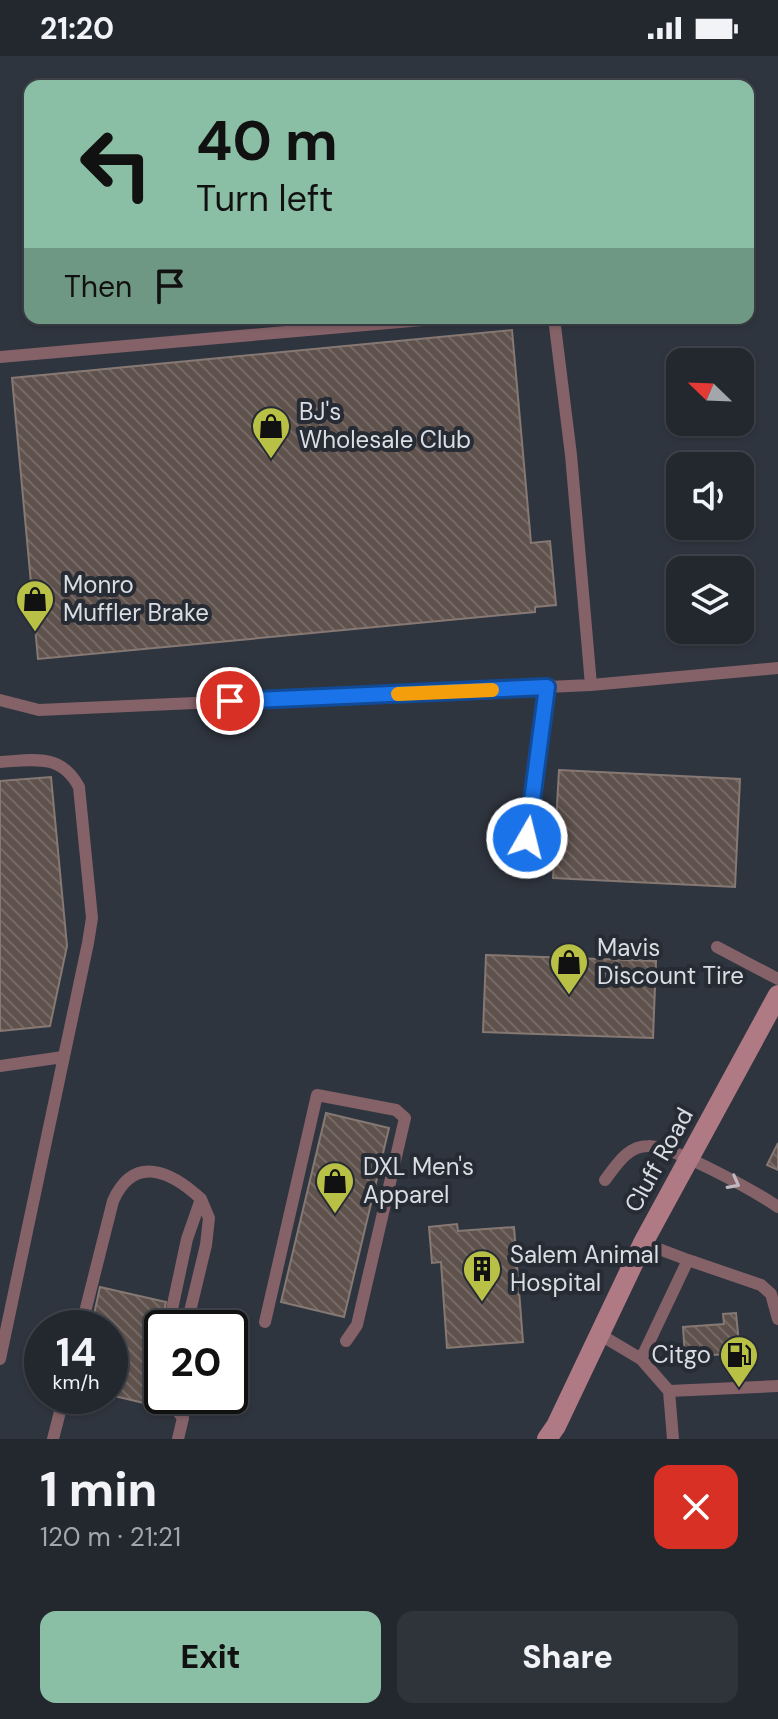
<!DOCTYPE html>
<meta charset="utf-8">
<style>
:root{--surface:#23282f;--page:#2f343b;--text:#f1f3f6;--muted:#a3a6aa;--line:#40444b;--accent:#8abfa5}
body{margin:0;font-family:"DM Sans",sans-serif;background:var(--page);color:var(--text);height:100vh;display:flex;flex-direction:column;font-size:30px;white-space:nowrap}
*{box-sizing:border-box;margin:0}
p{font-size:26px;color:var(--muted)}
.icon{flex:none;width:44px;height:44px;fill:none;stroke:currentColor;stroke-width:2;stroke-linecap:round;stroke-linejoin:round}
.map{position:relative;height:1383px;overflow:hidden}
.panel{display:flex;flex-direction:column;background:var(--surface);flex:1}
.panel>*{flex:none}
.banner{position:absolute;left:24px;top:24px;width:730px;height:244px;border-radius:16px;box-shadow:0 2px 6px #0004,0 0 0 2px var(--line);background:#8abfa5;color:#111;overflow:hidden}
.needle{width:52px;rotate:293deg}
.fabs{position:absolute;left:666px;top:292px;display:grid;gap:16px}
.fabs a{display:grid;place-items:center;width:88px;height:88px;border-radius:16px;background:var(--surface);box-shadow:0 2px 6px #0004,0 0 0 2px var(--line);font-size:40px}
.speed{position:absolute;left:24px;top:1254px;display:flex;gap:16px;font-size:40px;font-weight:700;text-align:center}
.speed>*{display:grid;place-content:center;width:104px;height:104px;border-radius:50%;background:var(--surface);box-shadow:0 2px 6px #0004,0 0 0 2px var(--line);line-height:1}
.speed small{font-size:20px;font-weight:400}
.speed .limit{border:4px solid #111;border-radius:12px;background:#fff;color:#111}
.pin{position:absolute;display:grid;place-items:center;width:68px;height:68px;color:#fff;margin:-34px;border:4px solid #fff;border-radius:50%;box-shadow:0 2px 8px #0007}
.me{position:absolute;width:88px;margin:-44px;rotate:8deg;stroke-linejoin:round;filter:drop-shadow(0 0 6px #0008)}
.turn{display:flex;align-items:center;gap:28px;height:168px;padding:0 40px;font-size:36px}
.turn .icon{width:104px;height:104px;stroke-width:2.5}
.turn b{display:block;font-size:56px;line-height:68px}
.then{display:flex;align-items:center;height:76px;padding:0 40px;background:#0003;gap:16px;font-size:30px}
.round{display:grid;place-items:center;flex:none;width:84px;height:84px;border-radius:16px;background:var(--page)}
.head{display:flex;align-items:center;justify-content:space-between;height:136px;padding:0 40px}
h1{font-size:48px;font-weight:800;line-height:60px}
.cta{display:flex;gap:16px;margin-top:auto;padding:16px 40px}
.cta a{flex:1;height:92px;border-radius:16px;background:var(--accent);color:#111;font-size:32px;font-weight:800;line-height:92px;text-align:center}
.cta a+a{background:var(--page);color:var(--text)}
.status{display:flex;justify-content:space-between;align-items:center;height:56px;padding:0 40px;background:var(--surface);direction:ltr}
.status svg{height:22px;fill:currentColor}
.map>svg:first-child{display:block}
.building{fill:url(#building-back-hatch);stroke:#867873;stroke-width:2}
.lines{fill:none;stroke-linecap:round;stroke-linejoin:round}
.lane{stroke:#846268;stroke-width:12}
.secondary{stroke:#b07a85;stroke-width:20}
.oneway{stroke:#c0b8bf}
.route-casing{stroke:#114b97;stroke-width:20}
.route{stroke:#1a73e8;stroke-width:14}
.slow{stroke:#f59e0b;stroke-width:14}
.labels{text-anchor:middle;stroke-width:8;stroke-linejoin:round;paint-order:stroke}
.poi-label{font-size:24px;fill:#dadde4;stroke:#262b34;text-anchor:start}
.street-label{font-size:24px;fill:#dadde4;stroke:#262b34}
</style>
<div class="status"><b>21:20</b><svg viewBox="0 0 49 12"><path d="M0 12V9h3v3zM5 12V6h3v6zM10 12V3h3v9zM15 12V0h3v12zM26 1h20v11H26zM47 4h2v5h-2z"/></svg></div>
<div class="map">
<svg width="778" height="1383" viewBox="0 0 778 1383">
<defs>
<pattern id="building-back-hatch" width="6" height="6" patternUnits="userSpaceOnUse" patternTransform="scale(2)"><rect width="6" height="6" fill="#5f524d"/><path d="M-1 5l2 2M0 0l6 6M5-1l2 2" fill="none" stroke="#756a66"/></pattern>
</defs>
<rect width="100%" height="100%" fill="#2f353f"/>
<path class="building" d="M512,274L531,487L550,485L556,549L535,551V556L38,603L12,322Z
M559,714L740,723L735,831L553,822Z
M51,721L67,890L50,970L0,975V725Z
M486,899L656,905L653,982L483,976Z
M326,1057L389,1072L344,1261L281,1246Z
M778,1087V1114L767,1109Z
M457,1168L458,1175L514,1171L523,1286L447,1292L441,1206L432,1207L429,1171Z
M100,1231L166,1246L144,1347L110,1339V1272H91Z
M736,1257L740,1297L685,1301L683,1271L724,1268L723,1258Z"/>
<g class="lines">
<path class="lane" d="M554,262L571,399L591,629
M0,301L446,262
M0,644L39,654L591,629L778,612
M0,706C34,704 61,697 79,731L92,862L88,887L0,1303
M527,782L547,631
M717,891L778,923
M0,1010L63,1001
M605,1124C616,1110 627,1090 648,1090C672,1089 756,1136 778,1151
M688,1204L761,1229L771,1238L778,1263
M265,1266L317,1039L396,1054L405,1062L357,1269L346,1285
M81,1272L113,1145C134,1098 171,1115 201,1143L187,1183L168,1272
M186,1272L206,1189L209,1162L201,1143
M599,1278L641,1303L669,1335L673,1383
M162,1302L158,1319L162,1329
M641,1303L688,1204L643,1187
M669,1335L778,1330
M166,1340L183,1362L178,1383
M53,1383L64,1340"/>
<path class="secondary" d="M547,1383L556,1370L643,1187L778,939"/>
</g>
<defs><path id="oneway-chevron" d="M-2-3.5L2.5 0L-2 3.5" fill="none" stroke-width="1.6" stroke-linecap="round" stroke-linejoin="round" transform="scale(2)"/></defs>
<use class="oneway" href="#oneway-chevron" transform="translate(734 1127) rotate(28)"/>
<g class="lines">
<g class="route-casing">
<path id="route" d="M230,645L547,631L527,782"/>
</g>
<use href="#route" class="route"/>
<path class="slow" d="M398,638L492,634"/>
</g>
<defs>
<g id="shop-pin" transform="scale(2)"><path d="M0 17L-7.5 6A9.5 9.5 0 1 1 7.5 6Z" fill="#b9c046" stroke="#262b34"/><path d="M-5-2.5h2.3a2.7 3.5 0 0 1 5.4 0H5L5.5 6h-11ZM-1.5-2.5h3a1.5 2.3 0 0 0-3 0Z" fill="#111"/></g>
<g id="building-pin" transform="scale(2)"><path d="M0 17L-7.5 6A9.5 9.5 0 1 1 7.5 6Z" fill="#b9c046" stroke="#262b34"/><path d="M-4-6H4V6H1V3H-1V6H-4ZM-2.5-4.3h1.7v1.8h-1.7ZM.8-4.3h1.7v1.8H.8ZM-2.5-1h1.7V.8h-1.7ZM.8-1h1.7V.8H.8Z" fill="#111"/></g>
<g id="fuel-pin" transform="scale(2)"><path d="M0 17L-7.5 6A9.5 9.5 0 1 1 7.5 6Z" fill="#b9c046" stroke="#262b34"/><path d="M-5.5-6h7V0h2V4h1.3V-2.5L3-4.5l.8-.8L6-3V5H2.5V1h-1V6h-7ZM-4.2-4.7v3.2H.2V-4.7Z" fill="#111"/></g>
</defs>
<g fill-rule="evenodd">
<use href="#shop-pin" x="271" y="370"/>
<use href="#shop-pin" x="35" y="543"/>
<use href="#shop-pin" x="569" y="906"/>
<use href="#shop-pin" x="335" y="1125"/>
<use href="#building-pin" x="482" y="1213"/>
<use href="#fuel-pin" x="739" y="1299"/>
</g>
<g class="labels">
<g class="poi-label">
<text x="299" y="364">BJ's<tspan x="299" dy="28">Wholesale Club</tspan></text>
<text x="63" y="537">Monro<tspan x="63" dy="28">Muffler Brake</tspan></text>
<text x="597" y="900">Mavis<tspan x="597" dy="28">Discount Tire</tspan></text>
<text x="363" y="1119">DXL Men's<tspan x="363" dy="28">Apparel</tspan></text>
<text x="510" y="1207">Salem Animal<tspan x="510" dy="28">Hospital</tspan></text>
<text x="711" y="1307" text-anchor="end">Citgo</text>
</g>
<g class="street-label">
<text transform="translate(659 1104) rotate(-61)" y="8">Cluff Road</text>
</g>
</g>
</svg>
<div class="fabs">
<a><svg class="needle" viewBox="-14 -14 28 28"><path d="M0-13l5 13h-10z" fill="#e53935"/><path d="M0 13l5-13h-10z" fill="#a3a6aa"/></svg></a>
<a><svg class="icon" aria-label="sound" viewBox="0 0 24 24"><path d="M4 9h4l5-4v14l-5-4H4zM17 9q2 3 0 6"/></svg></a>
<a><svg class="icon" aria-label="layers" viewBox="0 0 24 24"><path d="M12 4l9 5-9 5-9-5zM3 14l9 5 9-5"/></svg></a>
</div>
<div class="speed"><div>14<small>km/h</small></div><div class="limit">20</div></div>
<div class="pin" style="left:230px;top:645px;background:#d93025"><svg class="icon" aria-label="arrive" viewBox="0 0 24 24"><path d="M6 21V4h12l-3 4 3 4H6"/></svg></div>
<svg class="me" style="left:527px;top:782px" viewBox="-20 -20 40 40"><circle r="17" fill="#1a73e8" stroke="#fff" stroke-width="3"/><path d="M0-11L8 9 0 5-8 9z" fill="#fff"/></svg>
<div class="banner">
<div class="turn"><svg class="icon" aria-label="left" viewBox="0 0 24 24"><path d="M17 20v-9H6M10 6l-5 5 5 5"/></svg><div><b>40 m</b>Turn left</div></div>
<div class="then">Then<svg class="icon" aria-label="arrive" viewBox="0 0 24 24"><path d="M6 21V4h12l-3 4 3 4H6"/></svg></div>
</div>
</div>
<section class="panel">
<div class="head"><div><h1>1 min</h1><p>120 m · 21:21</p></div><a class="round" style="background:#d93025;color:#fff"><svg class="icon" aria-label="close" viewBox="0 0 24 24"><path d="M6 6l12 12M18 6L6 18"/></svg></a></div>
<div class="cta"><a>Exit</a><a>Share</a></div>
</section>
